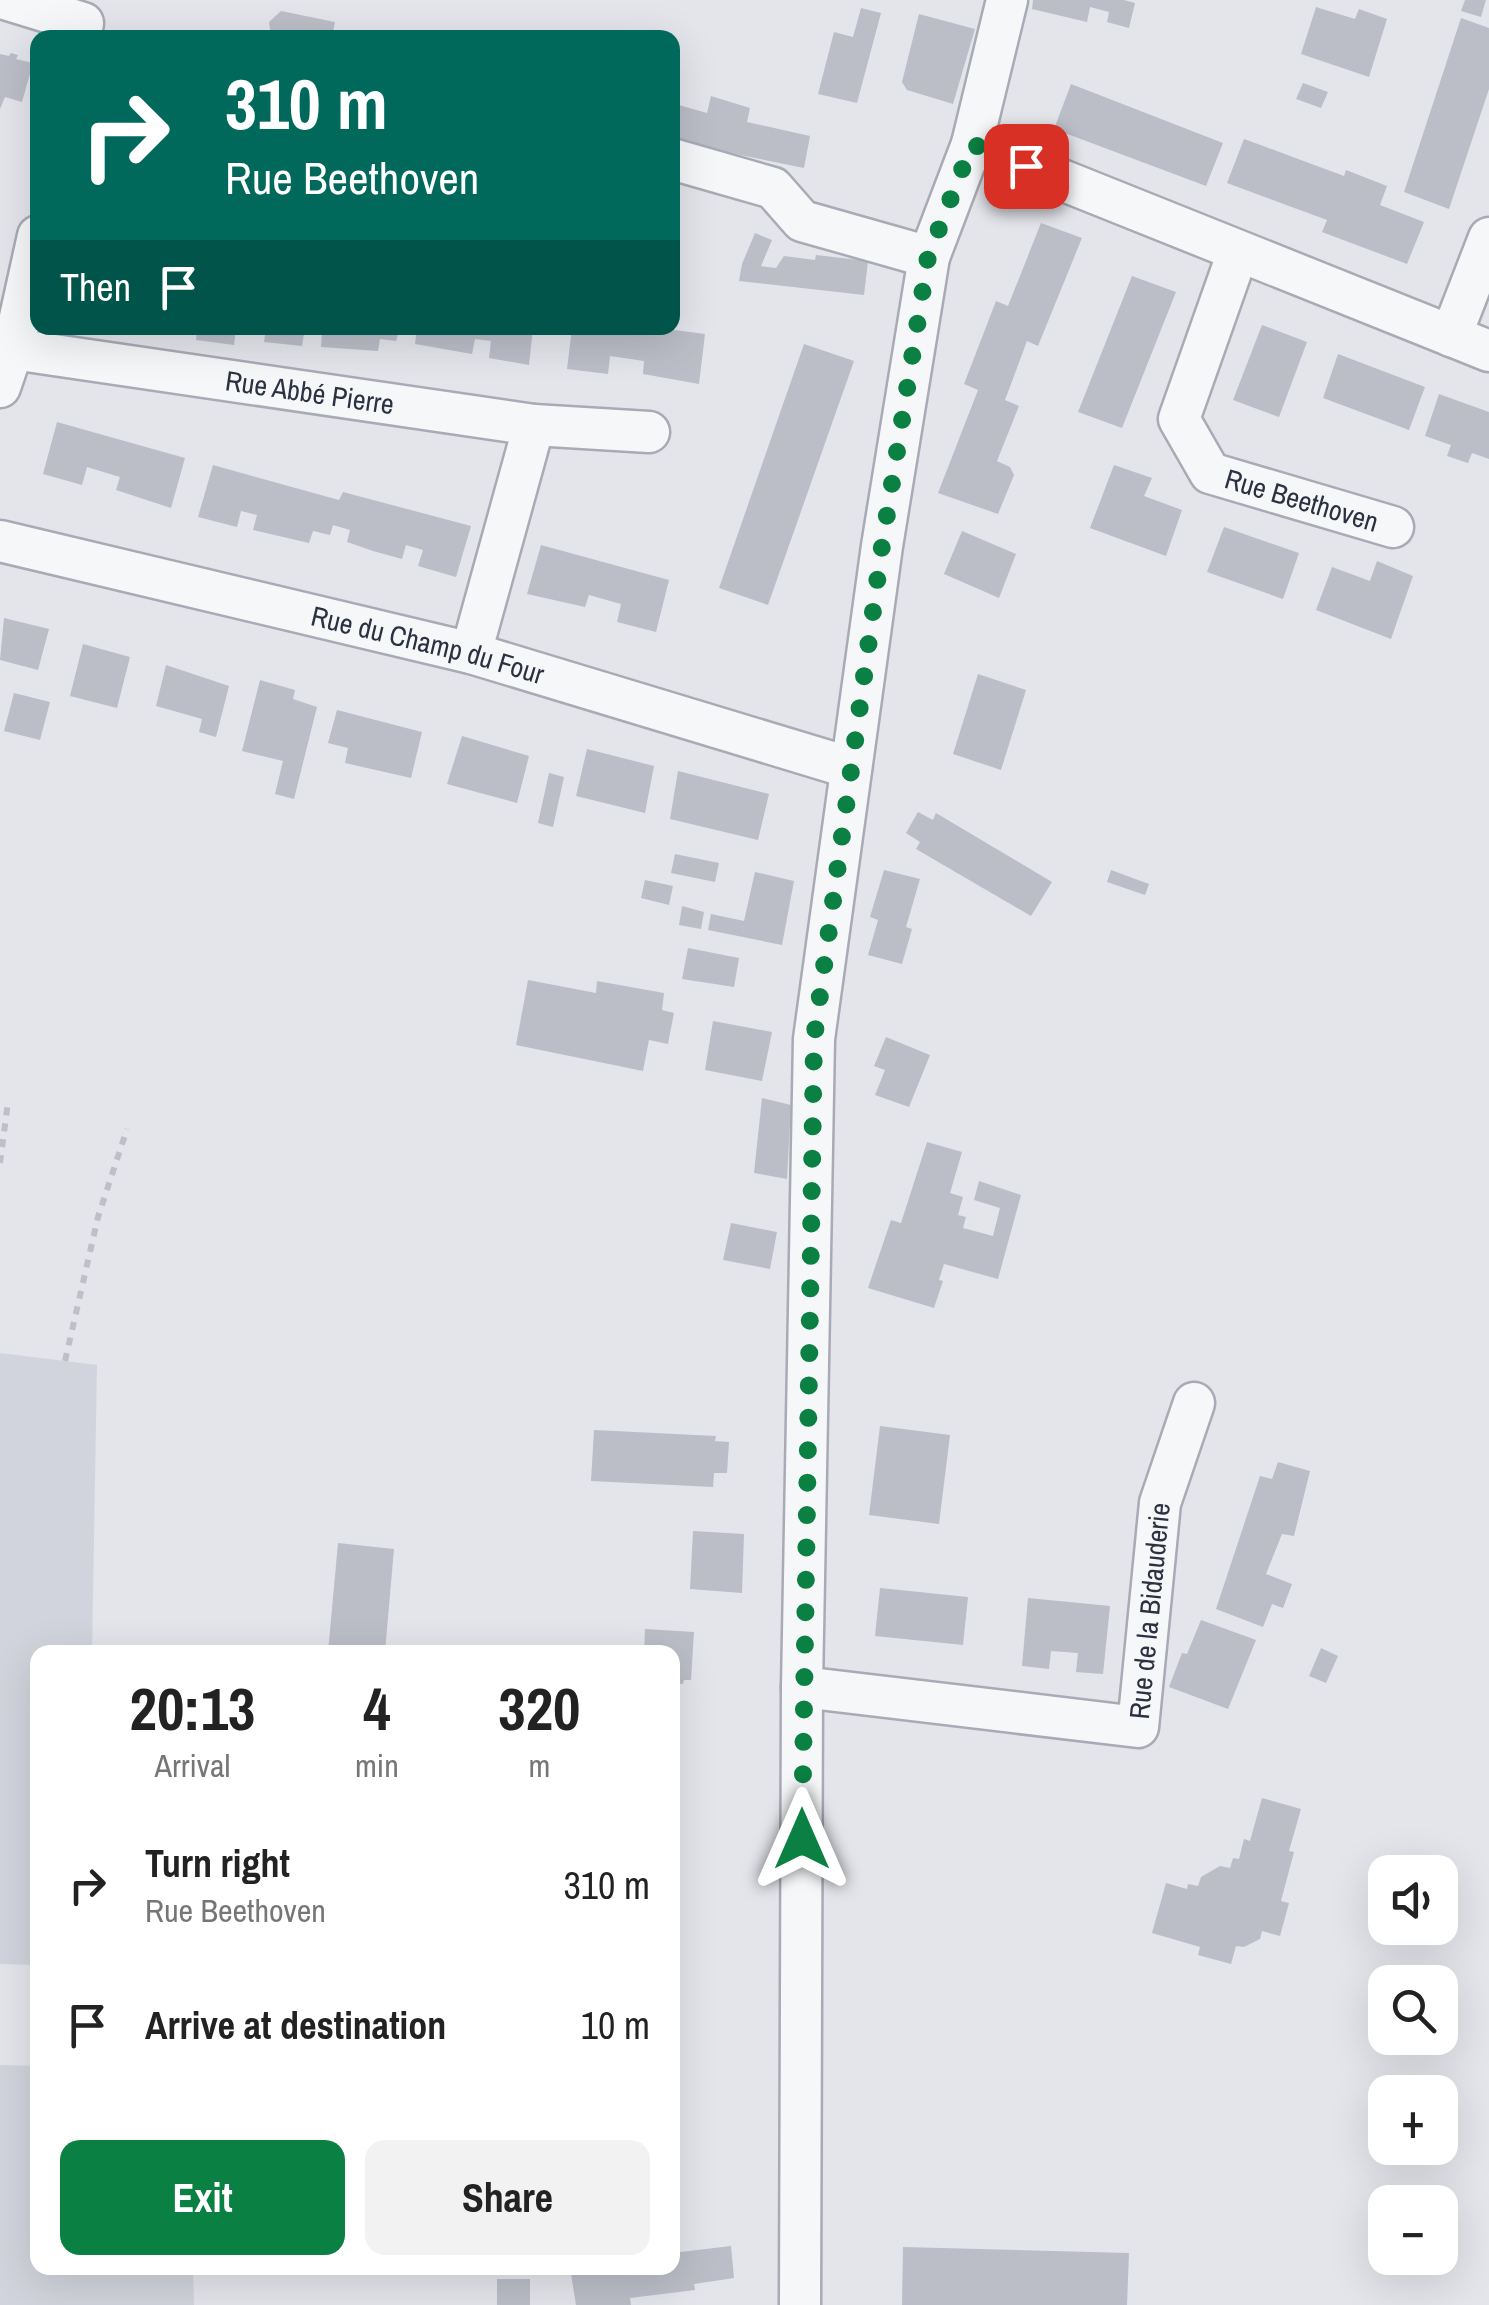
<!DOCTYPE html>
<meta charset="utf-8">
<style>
:root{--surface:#fff;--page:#f2f2f2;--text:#222;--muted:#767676;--accent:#0b8043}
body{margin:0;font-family:"Archivo Narrow",sans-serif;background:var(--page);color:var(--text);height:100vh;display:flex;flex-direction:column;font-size:38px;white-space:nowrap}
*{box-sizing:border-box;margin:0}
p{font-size:32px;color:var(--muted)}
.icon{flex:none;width:55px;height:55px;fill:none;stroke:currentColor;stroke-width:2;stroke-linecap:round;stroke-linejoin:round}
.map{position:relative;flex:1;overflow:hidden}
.details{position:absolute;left:30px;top:1645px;width:650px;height:630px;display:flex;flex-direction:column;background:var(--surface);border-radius:20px;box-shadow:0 10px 40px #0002}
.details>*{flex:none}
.guide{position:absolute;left:30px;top:30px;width:650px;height:305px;border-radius:20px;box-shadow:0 10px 40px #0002;background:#00695c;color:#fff;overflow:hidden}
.controls{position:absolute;left:1368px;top:1855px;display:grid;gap:20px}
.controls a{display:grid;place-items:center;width:90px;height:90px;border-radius:20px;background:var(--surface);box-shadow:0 10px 40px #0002;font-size:50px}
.pin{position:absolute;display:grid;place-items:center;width:85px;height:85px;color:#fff;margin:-42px;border-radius:20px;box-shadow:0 5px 15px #0006}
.me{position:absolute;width:110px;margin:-55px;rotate:0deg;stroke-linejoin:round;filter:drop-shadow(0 0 8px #0008)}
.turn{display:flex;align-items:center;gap:35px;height:210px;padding:0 30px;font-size:45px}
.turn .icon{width:130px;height:130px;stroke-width:2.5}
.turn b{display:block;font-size:70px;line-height:85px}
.then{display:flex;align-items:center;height:95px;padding:0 30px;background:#0003;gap:20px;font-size:38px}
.eta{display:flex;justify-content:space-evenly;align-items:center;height:170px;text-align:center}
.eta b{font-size:60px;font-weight:700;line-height:70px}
.cta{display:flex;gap:20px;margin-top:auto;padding:20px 30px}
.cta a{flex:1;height:115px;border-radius:20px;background:var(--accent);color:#fff;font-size:40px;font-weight:700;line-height:115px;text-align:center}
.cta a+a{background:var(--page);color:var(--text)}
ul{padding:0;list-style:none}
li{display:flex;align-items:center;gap:30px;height:140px;padding:0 30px}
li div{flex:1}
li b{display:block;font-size:38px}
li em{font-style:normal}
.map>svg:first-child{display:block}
.built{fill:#d1d4dc}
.building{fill:#bbbec7}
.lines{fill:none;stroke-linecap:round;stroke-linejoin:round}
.minor-casing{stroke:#a8abb5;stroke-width:45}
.path{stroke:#bdc0c6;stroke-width:6;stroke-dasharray:8 8;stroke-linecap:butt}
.minor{stroke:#f6f7f9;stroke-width:40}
.route{stroke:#0b8043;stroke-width:18;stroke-dasharray:0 32.4}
.labels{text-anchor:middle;stroke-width:10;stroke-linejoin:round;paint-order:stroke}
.street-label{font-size:28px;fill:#2c3142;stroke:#f3f4f8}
</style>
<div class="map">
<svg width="1489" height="2305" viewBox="0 0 1489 2305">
<rect width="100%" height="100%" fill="#e3e5eb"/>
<path class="built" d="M0,1353L97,1365L92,1652H38L37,1965L0,1964Z
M0,2065L37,2066L38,2268H193L194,2305H0Z"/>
<path class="building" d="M1033,0H1124L1135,3L1129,28L1107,22L1109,12L1090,7L1087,22L1032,9Z
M1465,0H1486L1481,17L1461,11Z
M1316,7L1355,19L1359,9L1387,19L1369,77L1301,54Z
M861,8L881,13L857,103L818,94L834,32L853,37Z
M281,11L335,22L332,38H271L269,22Z
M919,14L975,29L953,104L907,90L902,82Z
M1461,18L1489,28V89L1449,209L1404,192Z
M11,53L18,55L16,59L33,63L22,102L5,97L0,109V54L9,56Z
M1303,83L1328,92L1321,108L1296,99Z
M1071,84L1223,143L1206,186L1054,129Z
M711,96L750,108L747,122L810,136L804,168L672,141V103L707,113Z
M1244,139L1344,176L1346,170L1387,186L1380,205L1424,222L1407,264L1322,232L1327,220L1227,183Z
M672,180L680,182L674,204H672Z
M1041,223L1082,238L1038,346L1027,341L1005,400L1019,406L997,461L1010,467L1014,475L998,514L938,493L978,390L964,384L996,301L1008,306Z
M755,233L772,240L761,266L776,268L784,256L815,260L816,255L868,261L864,295L739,281L742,264Z
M1132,276L1176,292L1122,428L1078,412Z
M1262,325L1307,342L1279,417L1233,400Z
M197,328H236L234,345L196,340Z
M266,328H305L302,346L264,342Z
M313,328H400L396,341L380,339L378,351L321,347L322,331Z
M417,328H533L529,365L489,358L491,341L475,339L472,354L415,344Z
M572,328H659L705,334L699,384L643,374L644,361L610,356L608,374L567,369Z
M804,344L854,361L768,605L719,588Z
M1338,354L1425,387L1409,430L1323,398Z
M1439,394L1489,412V459L1472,453L1468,463L1447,456L1451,445L1425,436Z
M57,422L185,458L171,508L116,490L120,477L87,467L82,485L43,474Z
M213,465L339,500L343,492L471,526L456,577L418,566L423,550L406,545L402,559L373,551L347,542L350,530L333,525L330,535L313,531L309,543L253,530L257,515L241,511L237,527L198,517Z
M1114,465L1152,478L1144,496L1182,510L1166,556L1090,528Z
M1224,527L1299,553L1283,599L1207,572Z
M962,531L1016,554L999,598L944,574Z
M541,545L669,580L656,632L617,622L621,604L589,595L585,607L527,594Z
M1377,561L1413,576L1391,639L1316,610L1332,567L1370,581Z
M4,618L49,629L38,670L0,660Z
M83,644L130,657L117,708L70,696Z
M166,665L229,686L216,737L199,732L202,719L156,706Z
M978,674L1026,690L1001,770L953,754Z
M260,680L295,690L293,699L317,707L294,799L275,794L283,761L242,751Z
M14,693L50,702L40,740L4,731Z
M337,710L422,732L411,778L345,763L348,748L328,743Z
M462,736L529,756L517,803L447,784Z
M587,749L654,766L645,813L576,796Z
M678,771L769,794L758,840L670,819Z
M549,773L564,777L553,827L538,823Z
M918,812L933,820L936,813L1052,882L1031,916L916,849L920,842L906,833Z
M675,854L719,863L715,882L671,873Z
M884,870L920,879L906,927L912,929L902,964L868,955L878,920L870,917Z
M1111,870L1149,884L1145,895L1107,882Z
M755,872L794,881L782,945L708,930L711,914L744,921Z
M645,880L673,886L669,905L641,898Z
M682,906L704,912L701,929L679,925Z
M688,948L739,958L734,987L682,979Z
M528,980L596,993L597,981L664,993L662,1010L674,1013L668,1044L649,1040L643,1071L516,1045Z
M713,1021L772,1032L762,1081L705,1070Z
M886,1037L930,1055L909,1107L875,1095L885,1070L874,1066Z
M762,1098L791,1105L787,1179L754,1173Z
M927,1142L962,1152L950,1193L963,1197L958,1215L966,1217L963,1228L993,1236L1000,1208L974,1200L979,1181L1021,1195L998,1279L944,1264L939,1280L943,1281L934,1308L868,1288L891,1220L901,1223Z
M731,1223L777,1232L770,1269L723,1260Z
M880,1426L950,1435L939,1524L869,1515Z
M594,1430L716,1436L715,1441L729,1442L727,1473H714L713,1487L591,1481Z
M1278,1462L1310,1471L1294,1536L1282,1534L1266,1574L1292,1584L1283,1608L1272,1604L1263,1627L1216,1609L1260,1476L1272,1479Z
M693,1531L744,1534L742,1593L690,1589Z
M338,1543L394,1549L385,1652H328Z
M880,1588L968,1597L963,1645L875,1636Z
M1028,1598L1110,1606L1103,1674L1076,1672L1078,1653L1051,1651L1049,1669L1022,1666Z
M1201,1620L1256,1640L1228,1709L1169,1687L1182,1653L1187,1654Z
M645,1629L694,1632L691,1680H684L683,1684L675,1683L672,1679V1652H644Z
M1321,1648L1338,1656L1326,1683L1309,1676Z
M1262,1798L1301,1809L1289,1851L1294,1852L1281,1901L1289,1903L1280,1936L1262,1931L1260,1939L1244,1947L1236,1946L1231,1964L1198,1955L1200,1947L1152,1933L1166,1883L1187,1889L1188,1884L1198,1886L1201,1877L1220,1866L1230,1868L1233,1858L1239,1859L1244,1839L1250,1841Z
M731,2246L734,2278L694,2284L695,2290L630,2298L631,2305H576L570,2268H672V2253Z
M903,2247L1129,2253L1127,2305H902Z
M497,2279H530V2305H497Z"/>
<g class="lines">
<g class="minor-casing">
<g id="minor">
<path d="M8,0L83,23L80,38"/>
<path d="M972,144L1489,351"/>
<path d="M672,159L773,188L802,221L929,257"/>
<path id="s1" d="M1238,252L1179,419L1210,473L1393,527"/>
<path d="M1451,336L1489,238"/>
<path d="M0,343L13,349L38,236"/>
<path id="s2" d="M0,387L13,349L534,425L649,432"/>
<path id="s3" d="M0,541L471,653L851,768"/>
<path d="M471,653L534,425"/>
<path id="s4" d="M802,1687L1138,1727L1160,1503L1194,1403"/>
<path d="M800,2305L802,1687L814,1039L882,546L929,257L972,144L1007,0"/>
</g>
</g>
<path class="path" d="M0,1163L8,1102
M65,1361L98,1217L127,1129"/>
<use href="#minor" class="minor"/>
</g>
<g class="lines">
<path class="route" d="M802,1839L814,1039L882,546L928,257L972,144L1026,166"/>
</g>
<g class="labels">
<g class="street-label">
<text dy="10" stroke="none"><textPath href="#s2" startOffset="340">Rue Abbé Pierre</textPath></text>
<text dy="10" stroke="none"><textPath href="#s1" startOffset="335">Rue Beethoven</textPath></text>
<text dy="10" stroke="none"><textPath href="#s3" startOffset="440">Rue du Champ du Four</textPath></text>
<text dy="10" stroke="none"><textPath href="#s4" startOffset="455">Rue de la Bidauderie</textPath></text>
</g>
</g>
</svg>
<div class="controls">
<a><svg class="icon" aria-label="sound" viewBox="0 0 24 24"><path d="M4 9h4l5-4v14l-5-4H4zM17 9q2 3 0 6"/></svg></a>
<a><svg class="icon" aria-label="search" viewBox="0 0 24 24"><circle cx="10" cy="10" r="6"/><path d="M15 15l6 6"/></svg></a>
<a>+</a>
<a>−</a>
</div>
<div class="pin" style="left:1026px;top:166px;background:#d93025"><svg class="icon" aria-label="arrive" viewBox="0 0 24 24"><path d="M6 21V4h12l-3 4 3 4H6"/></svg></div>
<svg class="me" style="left:802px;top:1839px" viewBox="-20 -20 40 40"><path d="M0-17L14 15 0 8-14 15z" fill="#0b8043" stroke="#fff" stroke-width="4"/></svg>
<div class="guide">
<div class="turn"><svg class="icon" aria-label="right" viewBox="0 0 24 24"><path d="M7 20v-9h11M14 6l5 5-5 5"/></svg><div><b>310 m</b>Rue Beethoven</div></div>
<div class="then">Then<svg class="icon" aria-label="arrive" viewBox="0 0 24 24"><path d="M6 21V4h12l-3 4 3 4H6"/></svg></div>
</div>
<section class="details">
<div class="eta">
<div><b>20:13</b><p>Arrival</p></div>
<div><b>4</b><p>min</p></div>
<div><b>320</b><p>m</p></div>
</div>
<ul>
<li><svg class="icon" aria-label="right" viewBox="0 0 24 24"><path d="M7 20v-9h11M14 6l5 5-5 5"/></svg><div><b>Turn right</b><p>Rue Beethoven</p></div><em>310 m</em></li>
<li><svg class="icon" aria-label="arrive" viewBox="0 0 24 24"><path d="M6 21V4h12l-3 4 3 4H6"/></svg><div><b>Arrive at destination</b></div><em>10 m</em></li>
</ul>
<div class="cta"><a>Exit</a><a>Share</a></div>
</section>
</div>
